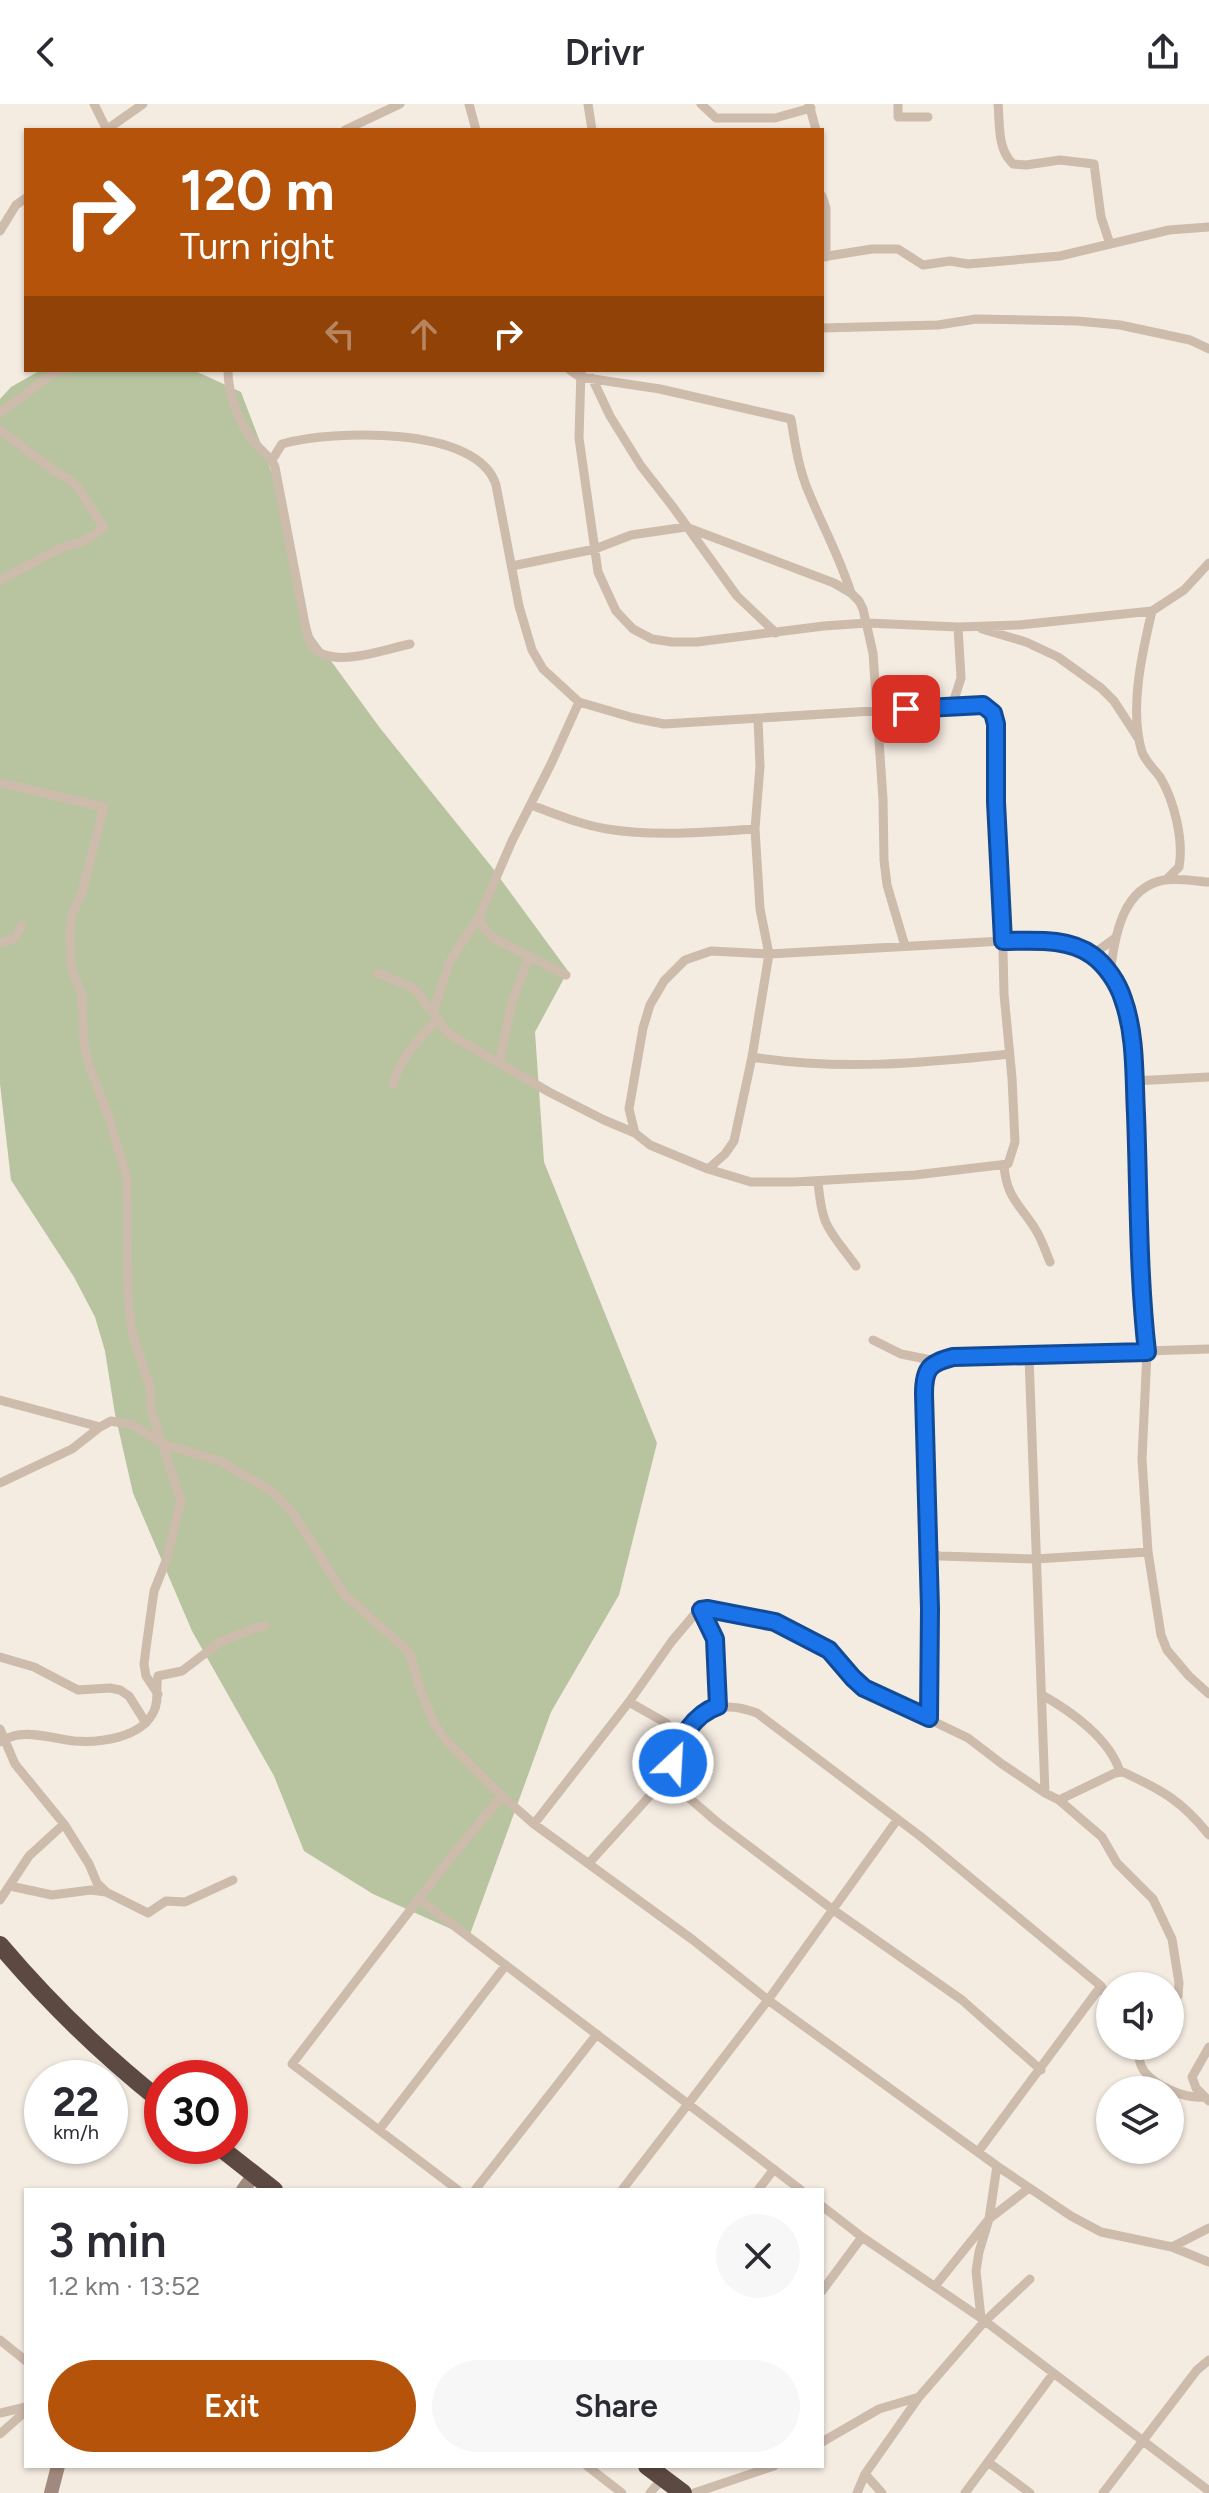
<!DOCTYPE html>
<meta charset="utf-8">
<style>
:root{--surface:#fff;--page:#f7f7f7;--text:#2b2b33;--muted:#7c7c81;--accent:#b45309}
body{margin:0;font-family:Figtree,sans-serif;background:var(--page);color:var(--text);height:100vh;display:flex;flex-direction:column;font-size:30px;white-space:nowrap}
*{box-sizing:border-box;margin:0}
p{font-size:26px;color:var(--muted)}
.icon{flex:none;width:44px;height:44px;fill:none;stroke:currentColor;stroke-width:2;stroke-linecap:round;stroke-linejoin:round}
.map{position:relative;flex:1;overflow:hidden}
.panel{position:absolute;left:24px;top:2084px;width:800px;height:280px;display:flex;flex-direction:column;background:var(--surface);border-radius:0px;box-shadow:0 2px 6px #0004}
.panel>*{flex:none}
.hud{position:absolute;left:24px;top:24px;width:800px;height:244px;border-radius:0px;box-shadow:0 2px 6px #0004;background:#b45309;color:#fff;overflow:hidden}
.controls{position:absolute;left:1096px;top:1868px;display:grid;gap:16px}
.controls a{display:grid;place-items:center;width:88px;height:88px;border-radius:50%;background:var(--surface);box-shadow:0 2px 6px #0004;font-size:40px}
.speed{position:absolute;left:24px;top:1956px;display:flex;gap:16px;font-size:40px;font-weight:700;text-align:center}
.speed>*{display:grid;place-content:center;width:104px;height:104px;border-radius:50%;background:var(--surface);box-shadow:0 2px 6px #0004;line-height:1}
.speed small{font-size:20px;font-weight:400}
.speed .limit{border:12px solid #d22;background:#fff;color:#111}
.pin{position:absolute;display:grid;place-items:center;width:68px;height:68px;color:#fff;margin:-34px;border-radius:16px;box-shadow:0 4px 12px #0006}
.me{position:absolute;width:88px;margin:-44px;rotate:25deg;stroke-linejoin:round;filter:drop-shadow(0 0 6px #0008)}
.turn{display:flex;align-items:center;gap:28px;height:168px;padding:0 24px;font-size:36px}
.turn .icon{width:104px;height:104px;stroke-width:2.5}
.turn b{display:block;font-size:56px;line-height:68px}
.lanes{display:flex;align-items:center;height:76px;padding:0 24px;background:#0003;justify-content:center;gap:40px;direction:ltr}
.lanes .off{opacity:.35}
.round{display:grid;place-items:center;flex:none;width:84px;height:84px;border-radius:42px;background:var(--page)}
.head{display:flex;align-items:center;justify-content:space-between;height:136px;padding:0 24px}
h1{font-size:48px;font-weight:600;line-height:60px}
.primary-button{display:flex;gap:16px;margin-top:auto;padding:16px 24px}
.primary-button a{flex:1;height:92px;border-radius:48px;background:var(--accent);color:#fff;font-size:32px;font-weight:600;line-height:92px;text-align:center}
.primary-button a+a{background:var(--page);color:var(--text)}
header{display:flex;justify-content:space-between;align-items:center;height:104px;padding:0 24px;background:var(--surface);font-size:36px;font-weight:600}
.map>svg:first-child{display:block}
.green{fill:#b8c4a0}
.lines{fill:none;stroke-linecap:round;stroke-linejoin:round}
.street{stroke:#cdbbac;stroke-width:9}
.secondary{stroke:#a18a7d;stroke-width:14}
.highway{stroke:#5c4a42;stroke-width:18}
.route-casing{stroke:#114b97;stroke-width:20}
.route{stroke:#1a73e8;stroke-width:14}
</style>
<header><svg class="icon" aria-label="back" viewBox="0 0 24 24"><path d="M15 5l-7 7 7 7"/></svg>Drivr<svg class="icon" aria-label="share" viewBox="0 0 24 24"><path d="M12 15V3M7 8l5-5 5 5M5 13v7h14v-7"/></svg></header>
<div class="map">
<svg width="1209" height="2389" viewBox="0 0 1209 2389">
<rect width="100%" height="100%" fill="#f4ebe1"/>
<path class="green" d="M41,266H193L241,288L286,406L304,520L380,624L491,762L568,867L535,928L544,1058L657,1339L619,1491L551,1608L469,1833L373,1790L304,1747L274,1672L192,1527L133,1389L115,1310L105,1247L95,1213L74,1173L11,1076L0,980V295L11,283Z"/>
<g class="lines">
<path class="street" d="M94,0L107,26
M469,0L476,26
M588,0L592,26
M701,0L716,14H775L811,4
M809,0L816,26
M898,0V13H928
M998,0C1000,20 997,45 1013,60L1026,61L1060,56L1094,60L1101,113L1110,140
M106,26L143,0
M345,26L400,0
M822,92L826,104V153
M0,127L16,101L26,94
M822,153L872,145H898L923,161L950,157L968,160L1060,152L1169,126L1209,123
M822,224L938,221L976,215L1077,217L1120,221L1190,236L1209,245
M228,266C228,291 239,319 254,338C261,347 271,353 275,363L305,520C307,529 310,543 318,548C342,562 385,545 410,540
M570,266L580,273L660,285L791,315C795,340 799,366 809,389C823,423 840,454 851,489
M581,266L579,334L598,468L616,507L633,525L652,535L672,538H697L824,522L867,519L958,523L1019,521L1152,507L1184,486L1209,459
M592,274L610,312L641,362L673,403L737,492L776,529
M0,309L54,269L66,266
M0,326L53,366L69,375L78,384L104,424L84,437L61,444L0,476
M272,356L282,340C331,326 478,321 496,381L519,502L532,546L543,565L579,598L634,614L664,620L952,602C973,601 990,596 996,620V698L1001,760L1004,890L1012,974L1015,1038L1008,1060L915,1071L794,1078H751L708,1065L650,1041L635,1029L629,1005L643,924L650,901L664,877L685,856L711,847L769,850L1003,837L1069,840L1084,846L1102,860L1123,894L1130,921L1134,977L1140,1169L1147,1248L1142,1355L1148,1448L1161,1531L1167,1546L1189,1572L1209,1590
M512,462L595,445L631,431L686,423L834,479L851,489L859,497L863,505L873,549L883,695L884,756L887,781L905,842
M1152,507C1142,549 1129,606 1142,648C1146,658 1154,665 1160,673C1174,696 1184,736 1179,763L1166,776
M982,525L1026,538L1058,553L1101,584L1114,597L1138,634
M952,602L961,574L958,523
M0,679L104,703L82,788L72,811L70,823L71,862L82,892L84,941L90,964L109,1014L127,1074L128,1195L132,1228L150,1283L151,1306L181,1397L166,1457L154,1487L147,1537L144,1560L146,1572L158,1590
M531,701C556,710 581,721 607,725C656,733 706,728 755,725
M0,839L15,834L22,821
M1092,851L1114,835
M378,869L411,883L417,888L449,930L549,988L604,1016L635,1029
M1110,869C1115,834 1121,784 1164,776C1178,774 1195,777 1209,778
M566,871L495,835L485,826L479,813L512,737L551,660L579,598
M433,908L450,857L479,813
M752,953C839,967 924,959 1010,950
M499,959L512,898L529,853
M1134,977L1209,973
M393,981C400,953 419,935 438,915
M1004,1061C1006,1092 1019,1100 1034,1123C1041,1133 1045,1146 1050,1158
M708,1065L725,1050L734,1037L752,953L769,850L760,805L755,725L760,662L758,615
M818,1077C822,1125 829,1125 856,1162
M873,1236L901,1250L936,1257
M1029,1252L1045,1689
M0,1296L100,1323L111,1317L133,1321L163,1340L220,1357L273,1388L293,1409L344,1490L410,1549L419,1583L435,1621L445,1635L502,1692L534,1720L693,1836L768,1896L997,2062L1071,2112L1101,2128L1172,2143L1209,2124
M0,1379L72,1345L100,1323
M926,1448L940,1452L1035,1455L1148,1448
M701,1506L715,1535L718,1602
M0,1553L34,1563L78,1586L110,1584L120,1586L129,1592L146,1619
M1042,1591C1071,1607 1110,1635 1120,1668
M929,1614L930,1505L924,1290C924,1265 929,1259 953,1253L1209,1245
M0,1625L15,1660L64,1720L89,1760L97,1779L106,1788
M0,1638C6,1635 11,1632 18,1631C35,1628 56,1635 74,1637C100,1639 140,1634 153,1609C160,1597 155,1584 158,1572L182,1567L220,1538L255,1524L265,1522
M675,1651C693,1611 712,1592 757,1609L920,1732L1101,1882L1110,1898
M666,1674L717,1718L832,1805L962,1896L1041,1966
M1059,1696L1115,1669L1123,1668C1162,1686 1182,1697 1209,1731
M534,1720L629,1598L672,1537L694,1511L701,1506H715L775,1518L829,1546L864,1584L968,1634L1002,1660L1045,1689L1059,1696L1102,1733L1117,1759L1153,1795L1172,1835L1179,1879L1178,1892L1170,1904
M589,1759L666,1674L675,1651L673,1627L666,1619L629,1598
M10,1782L52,1791L91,1786L106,1788L148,1809L166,1797L185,1798L233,1776
M419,1795L801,2086
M0,1796L29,1752L64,1720
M1138,1942C1138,1951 1139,1960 1144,1967C1155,1982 1186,1995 1203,1993
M1209,1943L1192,1973L1196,1984L1209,1997
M379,2026L506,1861
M978,2048L1101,1882
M458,2086L292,1960L451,1753L502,1692
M475,2086L597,1930
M622,2086L768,1896L897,1716
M758,2086L774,2065
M822,2102L862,2133L981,2214L1209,2387
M1172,2143L1209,2158
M935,2182L989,2115L1029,2084
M822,2187L862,2133
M981,2214L976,2167L979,2148L989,2115L997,2062
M0,2236L26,2257
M0,2309L26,2303
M0,2330L26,2307
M822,2338L879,2305L919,2293L984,2218L1030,2175
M988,2358L1030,2389
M587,2362L622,2389
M865,2370L882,2389
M650,2389L663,2374
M694,2389L774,2362
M857,2389L865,2370L919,2293
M965,2389L1053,2270
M1103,2389L1197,2266L1209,2256"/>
<path class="secondary" d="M243,2086L254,2071
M51,2389L58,2362"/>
<path class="highway" d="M0,1841C49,1899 103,1951 162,1998
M218,2042L274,2086
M647,2362L683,2389"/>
</g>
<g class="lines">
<g class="route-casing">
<path id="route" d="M673,1659C679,1635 694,1610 718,1602L715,1535L701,1506L708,1505L775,1518L829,1546L853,1574L864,1584L929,1614L930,1505L924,1290C924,1265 929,1259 953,1253L1147,1248C1138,1169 1139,1089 1136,1010C1134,973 1136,931 1123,895C1118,879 1106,861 1092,851C1067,833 1032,837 1003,837L996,698V620L993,609L983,601L906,605"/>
</g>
<use href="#route" class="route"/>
</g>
</svg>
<div class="controls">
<a><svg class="icon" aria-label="sound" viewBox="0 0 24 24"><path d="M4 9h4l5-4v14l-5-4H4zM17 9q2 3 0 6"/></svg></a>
<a><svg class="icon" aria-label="layers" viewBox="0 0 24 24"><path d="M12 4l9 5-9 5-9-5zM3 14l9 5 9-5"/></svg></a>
</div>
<div class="speed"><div>22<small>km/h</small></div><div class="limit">30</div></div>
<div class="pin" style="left:906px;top:605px;background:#d93025"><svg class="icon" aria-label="arrive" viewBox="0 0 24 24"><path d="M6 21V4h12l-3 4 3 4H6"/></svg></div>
<svg class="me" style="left:673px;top:1659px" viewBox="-20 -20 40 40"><circle r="17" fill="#1a73e8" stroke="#fff" stroke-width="3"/><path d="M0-11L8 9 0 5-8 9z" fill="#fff"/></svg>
<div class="hud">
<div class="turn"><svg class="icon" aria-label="right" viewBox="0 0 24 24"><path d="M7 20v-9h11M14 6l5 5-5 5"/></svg><div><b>120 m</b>Turn right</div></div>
<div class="lanes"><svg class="icon off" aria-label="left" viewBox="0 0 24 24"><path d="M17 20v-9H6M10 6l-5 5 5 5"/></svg><svg class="icon off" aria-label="ahead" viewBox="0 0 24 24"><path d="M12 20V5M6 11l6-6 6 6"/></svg><svg class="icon" aria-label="right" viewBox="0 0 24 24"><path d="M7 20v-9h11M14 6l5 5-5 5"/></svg></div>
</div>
<section class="panel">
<div class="head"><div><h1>3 min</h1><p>1.2 km · 13:52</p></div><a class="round"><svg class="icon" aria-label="close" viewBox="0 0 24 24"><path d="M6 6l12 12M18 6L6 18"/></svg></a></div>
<div class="primary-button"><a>Exit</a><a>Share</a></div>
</section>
</div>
